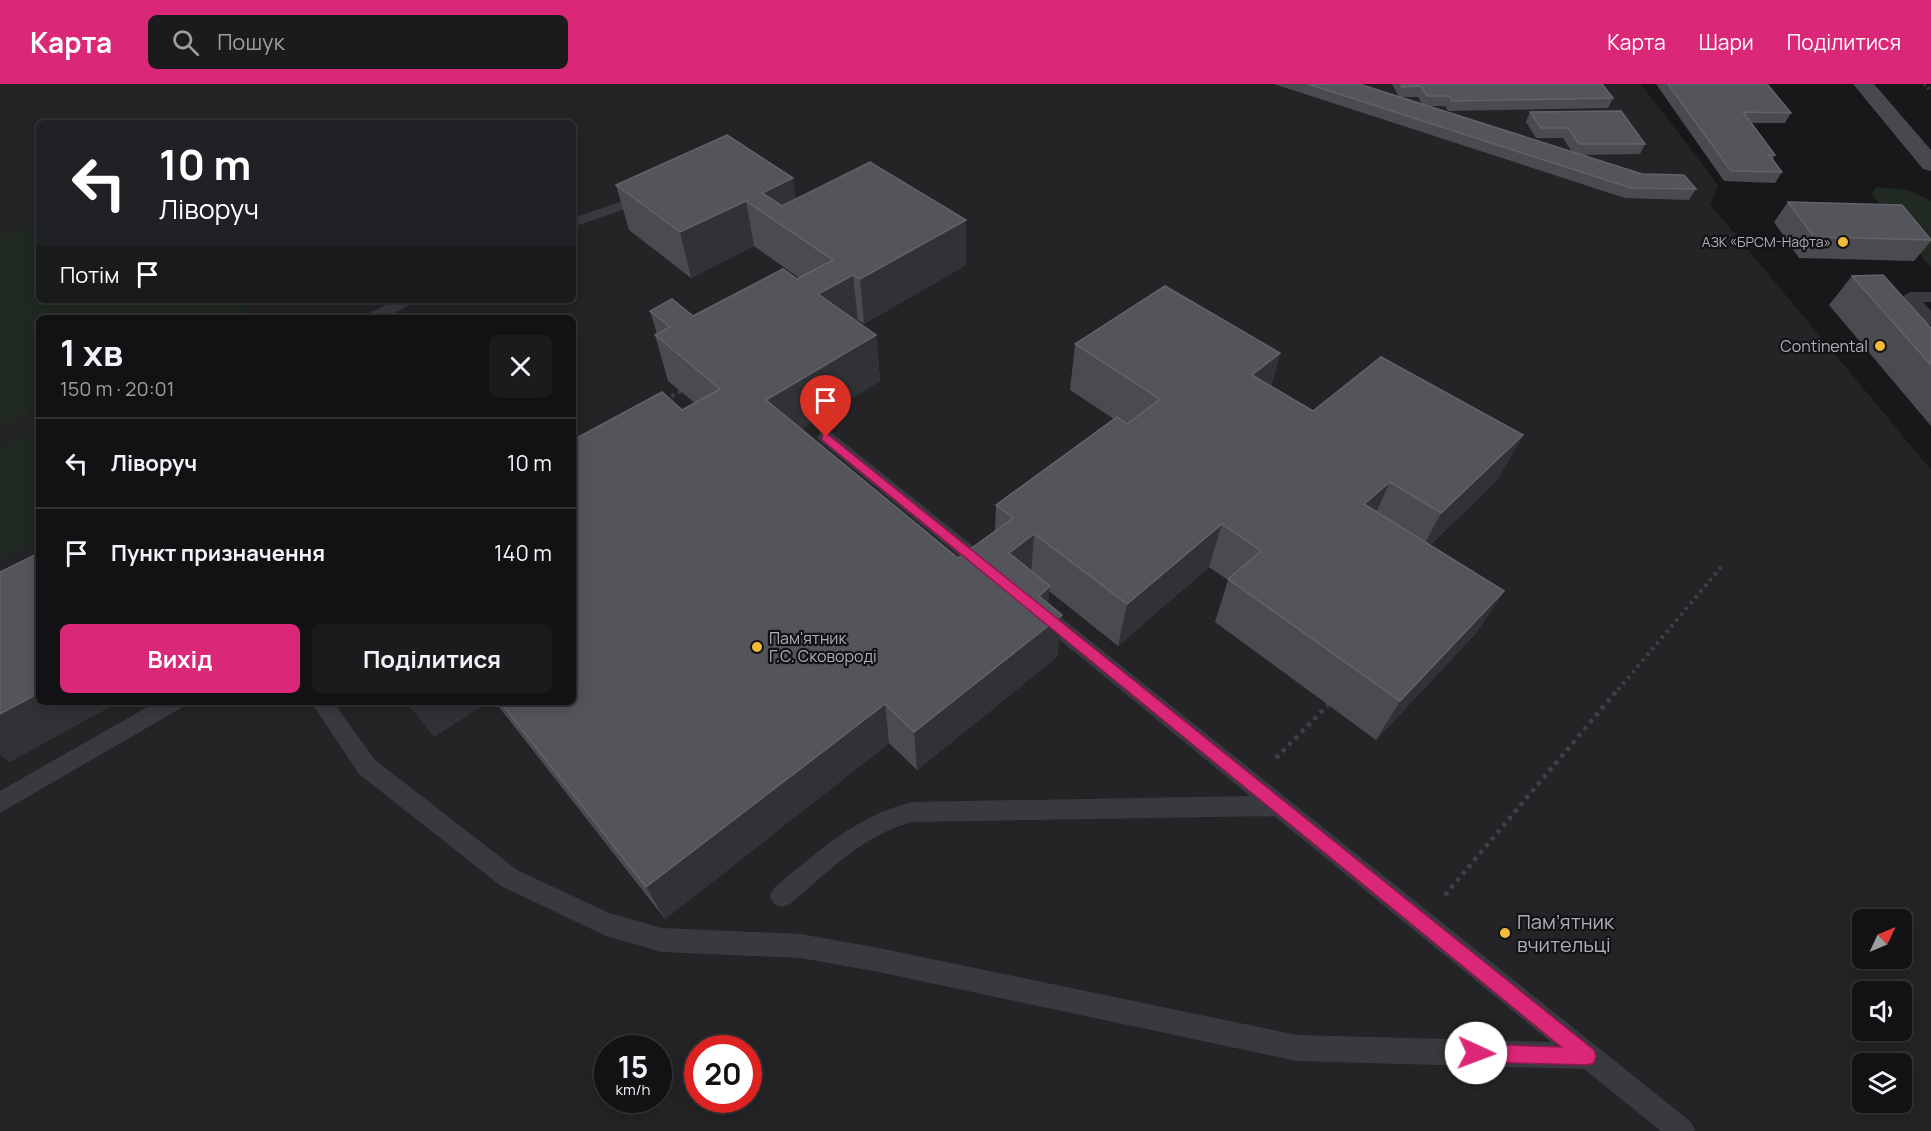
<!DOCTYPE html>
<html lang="uk">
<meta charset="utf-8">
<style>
:root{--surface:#121214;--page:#1b1b1d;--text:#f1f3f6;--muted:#9c9ea0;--line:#313234;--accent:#db2777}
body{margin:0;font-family:Manrope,sans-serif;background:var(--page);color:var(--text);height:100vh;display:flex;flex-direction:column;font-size:22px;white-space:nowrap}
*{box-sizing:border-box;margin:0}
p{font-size:20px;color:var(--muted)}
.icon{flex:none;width:33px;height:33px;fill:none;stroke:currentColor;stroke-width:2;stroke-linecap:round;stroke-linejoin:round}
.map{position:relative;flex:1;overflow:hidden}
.side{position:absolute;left:36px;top:231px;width:540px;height:390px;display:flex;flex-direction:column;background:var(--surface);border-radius:9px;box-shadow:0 3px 15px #0003,0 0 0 2px var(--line)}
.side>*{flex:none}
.hud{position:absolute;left:36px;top:36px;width:540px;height:183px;border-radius:9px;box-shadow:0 3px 15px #0003,0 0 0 2px var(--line);background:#202124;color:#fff;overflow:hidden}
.needle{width:39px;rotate:46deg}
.controls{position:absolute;left:1852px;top:825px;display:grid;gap:12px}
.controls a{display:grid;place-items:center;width:60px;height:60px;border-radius:9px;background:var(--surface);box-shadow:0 3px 15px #0003,0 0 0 2px var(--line);font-size:30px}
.speed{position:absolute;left:594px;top:951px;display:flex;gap:12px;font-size:30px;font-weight:700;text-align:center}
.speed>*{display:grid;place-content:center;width:78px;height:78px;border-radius:50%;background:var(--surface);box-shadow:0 3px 15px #0003,0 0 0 2px var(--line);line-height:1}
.speed small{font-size:15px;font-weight:400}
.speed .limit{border:9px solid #d22;background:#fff;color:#111}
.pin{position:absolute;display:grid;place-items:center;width:51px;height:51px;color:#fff;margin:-62px -26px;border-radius:50% 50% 50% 0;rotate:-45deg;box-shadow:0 0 6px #0007}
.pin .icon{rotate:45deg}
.me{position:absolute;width:66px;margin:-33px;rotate:92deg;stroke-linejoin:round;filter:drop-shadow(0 0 4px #0008)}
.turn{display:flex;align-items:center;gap:21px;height:126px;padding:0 24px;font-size:27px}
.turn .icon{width:78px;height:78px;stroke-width:2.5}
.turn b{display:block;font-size:42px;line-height:51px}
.then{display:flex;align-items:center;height:57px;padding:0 24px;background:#0003;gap:12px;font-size:22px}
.round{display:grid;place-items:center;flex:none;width:63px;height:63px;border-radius:9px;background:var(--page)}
.overview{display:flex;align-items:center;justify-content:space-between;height:102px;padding:0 24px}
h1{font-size:36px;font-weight:700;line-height:45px}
.cta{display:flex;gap:12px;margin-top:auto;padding:12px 24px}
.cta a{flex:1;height:69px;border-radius:9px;background:var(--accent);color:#fff;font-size:24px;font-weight:700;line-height:69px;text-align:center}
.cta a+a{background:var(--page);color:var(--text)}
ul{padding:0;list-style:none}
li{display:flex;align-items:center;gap:18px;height:90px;padding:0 24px;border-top:2px solid var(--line)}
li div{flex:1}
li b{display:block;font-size:22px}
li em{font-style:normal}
header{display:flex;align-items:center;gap:36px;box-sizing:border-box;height:84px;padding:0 30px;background:var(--accent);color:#fff}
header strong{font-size:28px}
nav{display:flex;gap:33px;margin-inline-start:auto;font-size:21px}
.search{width:420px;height:54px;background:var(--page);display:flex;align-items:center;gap:15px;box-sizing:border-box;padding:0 21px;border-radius:9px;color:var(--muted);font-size:22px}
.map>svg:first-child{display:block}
.built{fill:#242427;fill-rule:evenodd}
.green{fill:#202922}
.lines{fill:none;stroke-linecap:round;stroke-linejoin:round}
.path-far2{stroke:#3f4146;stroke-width:3;stroke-dasharray:2 3;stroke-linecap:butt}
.path-far1{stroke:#3f4146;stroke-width:4;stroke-dasharray:3 4.5;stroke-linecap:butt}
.path{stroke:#3f4146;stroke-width:4.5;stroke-dasharray:4 5;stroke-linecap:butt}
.lane{fill:#393a3f;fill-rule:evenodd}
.secondary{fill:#47494f;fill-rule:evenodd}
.wall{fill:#494b4f;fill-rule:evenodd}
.shaded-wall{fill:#313235}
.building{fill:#54555b;stroke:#62636a;stroke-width:1.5}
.route{fill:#db2777;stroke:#8e194d;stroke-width:1.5}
.poi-dot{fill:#f2bc38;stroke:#131315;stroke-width:2}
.labels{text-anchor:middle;stroke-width:4.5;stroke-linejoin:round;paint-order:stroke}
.far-poi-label{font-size:14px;fill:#abafba;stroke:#131315;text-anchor:end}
.poi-label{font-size:16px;fill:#abafba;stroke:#131315;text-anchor:end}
.near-poi-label{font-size:20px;fill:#abafba;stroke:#131315;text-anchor:start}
</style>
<header>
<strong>Карта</strong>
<div class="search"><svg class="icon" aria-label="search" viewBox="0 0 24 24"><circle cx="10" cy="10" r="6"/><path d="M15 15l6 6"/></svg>Пошук</div>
<nav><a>Карта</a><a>Шари</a><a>Поділитися</a></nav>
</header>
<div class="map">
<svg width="1931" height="1047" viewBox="0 0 1931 1047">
<rect width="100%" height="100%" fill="#18181a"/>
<path class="built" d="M0,0H1641L1718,101L1710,120L1931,386V1047H0ZM39,39H573V216H39ZM39,234H573V618H39ZM1863,836H1902V874H1863ZM1863,908H1902V946H1863ZM608,964H658V1016H608ZM698,964H748V1016H698ZM1863,980H1902V1018H1863Z"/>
<path class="green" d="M1876,103L1909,106L1931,117V184L1872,110Z
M39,137V216H240L255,233L39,234V326L0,343V151Z
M29,351L39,353V457L0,476V364Z"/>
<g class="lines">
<path class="path-far2" d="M1924,0L1931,7"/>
<path class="path-far1" d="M665,316L681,307
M1618,606L1722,482"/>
<path class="path" d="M1276,674L1328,621
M1445,811L1619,604"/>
<path class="lane" d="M646,109L653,113L651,116L573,143V134Z
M1910,208H1931V218H1923L1931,227V241L1926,239L1902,213Z
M396,216H416L413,219L384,234H363L366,231Z
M826,347L832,349L994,479L996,484L994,489L987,491L980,489L820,357L817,353L820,349Z
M1040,520L1047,522L1691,1038L1695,1047H1661L1584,985L1297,977L874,887L800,874L662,868L606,852L501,802L359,690L311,618H333L375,676L517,786L609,829L662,844L800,850L874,863L1297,951L1551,958L1274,732L912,738C863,751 828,788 790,820L782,823L774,820L770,812L774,804C819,767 854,733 912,718L1250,712L1033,534L1030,528L1033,522Z
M156,618H184L181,624L0,729V707Z"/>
<path class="secondary" d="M1853,0H1874L1931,66V87L1923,85Z"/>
</g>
<path class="wall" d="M1274,0H1359L1399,13L1392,0H1602L1613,14L1608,24L1448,27L1445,22H1428L1572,68L1563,54H1536L1526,38L1530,28L1645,60L1640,70L1580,71L1642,90L1696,105L1689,116L1625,114ZM1399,13H1418L1422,20Z
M1656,0H1767L1791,29L1785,39H1751L1775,71L1773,75L1782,88L1775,99L1724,97Z
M616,101L796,115L966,181L864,240L858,236L856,237L876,251L880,297L801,345L958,474L995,447L996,421L1114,335L1070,306L1075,260L1280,269L1271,302L1313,327L1523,351L1497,396L1430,461L1504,507L1476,549L1376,656L1215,538L1228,496L1209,483L1118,562L1049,507L1048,520L1062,531L1057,573L917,686L889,659L665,835L495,618H573L682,326L695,319L668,297L655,251L657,250L650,227L693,232L799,194L754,162L691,194L629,146Z
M1788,118L1931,156V157L1914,177L1799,174L1774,138Z
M1852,192L1931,244V342L1829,221Z"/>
<path class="shaded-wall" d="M793,94L799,139L762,109Z
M746,117L754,162L691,194L680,148Z
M966,136V181L864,240L860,195Z
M853,191L858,236L824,255L818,210Z
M876,251L880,297L775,361L766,316Z
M1280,269L1267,315L1252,291Z
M1523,351L1497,396L1418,472L1441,429Z
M1390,398L1370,442L1364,420Z
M1222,440L1209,483L1118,562L1127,520Z
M1034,450L1031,493L1009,469Z
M1050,502L1045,544L1062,531L1057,573L917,686L914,648L1039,512Z
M1504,507L1476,549L1376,656L1400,617Z
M39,609V618H119L10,678L0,671V630Z
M406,618H489L434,653Z
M885,620L889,659L665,835L646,803Z"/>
<path class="building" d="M1308,0H1359L1642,90L1684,91L1696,105L1631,104Z
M1401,0H1602L1613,14L1452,17L1449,12H1427L1421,2L1402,3Z
M1668,0H1767L1791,29L1743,28L1775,71H1769L1782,88L1731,87Z
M1621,27L1645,60H1579L1568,44H1541L1530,28Z
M727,51L793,94L762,109L782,122L870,78L966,136L860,195L853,191L818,210L876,251L766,316L958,474L1013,434L996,421L1117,333L1127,340L1160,315L1075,260L1165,202L1280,269L1252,291L1313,327L1381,273L1523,351L1441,429L1390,398L1364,420L1504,507L1400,617L1228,495L1261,467L1222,440L1127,520L1034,450L1009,469L1050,502L1039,512L1062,531L914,648L885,620L646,803L500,618H573V356L662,308L682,326L720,305L655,251L670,243L650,227L672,215L693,232L783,185L797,195L833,176L746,117L680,148L616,101Z
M1788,118L1902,121L1931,156L1814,153Z
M1883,191L1931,244V281L1852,192Z
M39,469V609L0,630V488Z"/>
<path class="route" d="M826,349L1594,966L1596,972L1594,979L1587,981L1476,978L1470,976L1467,969L1470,963L1476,960L1561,963L822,356V350Z"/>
<g class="poi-dot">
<circle cx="1843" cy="158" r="6"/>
<circle cx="1880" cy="262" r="6"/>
<circle cx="757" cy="563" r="6"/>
<circle cx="1505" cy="849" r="6"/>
</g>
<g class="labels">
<g class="far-poi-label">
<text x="1831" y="163">АЗК «БРСМ-Нафта»</text>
</g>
<g class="poi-label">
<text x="1868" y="268">Continental</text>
<text x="769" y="560" text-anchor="start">Пам'ятник<tspan x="769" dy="18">Г.С. Сковороді</tspan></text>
</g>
<g class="near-poi-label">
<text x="1517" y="845">Пам’ятник<tspan x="1517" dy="23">вчительці</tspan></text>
</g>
</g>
</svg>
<div class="controls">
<a><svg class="needle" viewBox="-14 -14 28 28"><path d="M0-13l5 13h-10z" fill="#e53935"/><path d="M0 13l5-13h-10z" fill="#9c9ea0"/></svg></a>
<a><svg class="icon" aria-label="sound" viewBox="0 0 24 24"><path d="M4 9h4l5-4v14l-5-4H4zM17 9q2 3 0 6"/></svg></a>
<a><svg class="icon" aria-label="layers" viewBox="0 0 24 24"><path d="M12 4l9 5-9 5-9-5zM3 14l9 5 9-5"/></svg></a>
</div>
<div class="speed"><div>15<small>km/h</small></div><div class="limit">20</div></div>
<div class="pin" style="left:826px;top:353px;background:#d93025"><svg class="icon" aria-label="arrive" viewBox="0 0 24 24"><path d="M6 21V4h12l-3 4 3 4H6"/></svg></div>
<svg class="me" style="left:1476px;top:969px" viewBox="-20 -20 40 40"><circle r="19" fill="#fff"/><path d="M0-13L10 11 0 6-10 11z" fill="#db2777"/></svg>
<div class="hud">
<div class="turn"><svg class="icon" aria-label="left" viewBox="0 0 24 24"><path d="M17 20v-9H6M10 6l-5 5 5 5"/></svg><div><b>10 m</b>Ліворуч</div></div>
<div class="then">Потім<svg class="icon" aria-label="arrive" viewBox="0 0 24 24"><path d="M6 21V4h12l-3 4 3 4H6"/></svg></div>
</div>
<section class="side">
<div class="overview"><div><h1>1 хв</h1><p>150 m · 20:01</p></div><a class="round"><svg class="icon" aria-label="close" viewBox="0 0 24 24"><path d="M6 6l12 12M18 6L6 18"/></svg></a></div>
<ul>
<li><svg class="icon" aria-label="left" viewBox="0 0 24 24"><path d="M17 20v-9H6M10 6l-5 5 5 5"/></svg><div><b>Ліворуч</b></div><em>10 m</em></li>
<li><svg class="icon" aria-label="arrive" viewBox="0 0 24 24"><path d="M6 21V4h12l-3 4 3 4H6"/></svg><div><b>Пункт призначення</b></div><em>140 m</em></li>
</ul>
<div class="cta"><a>Вихід</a><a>Поділитися</a></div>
</section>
</div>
